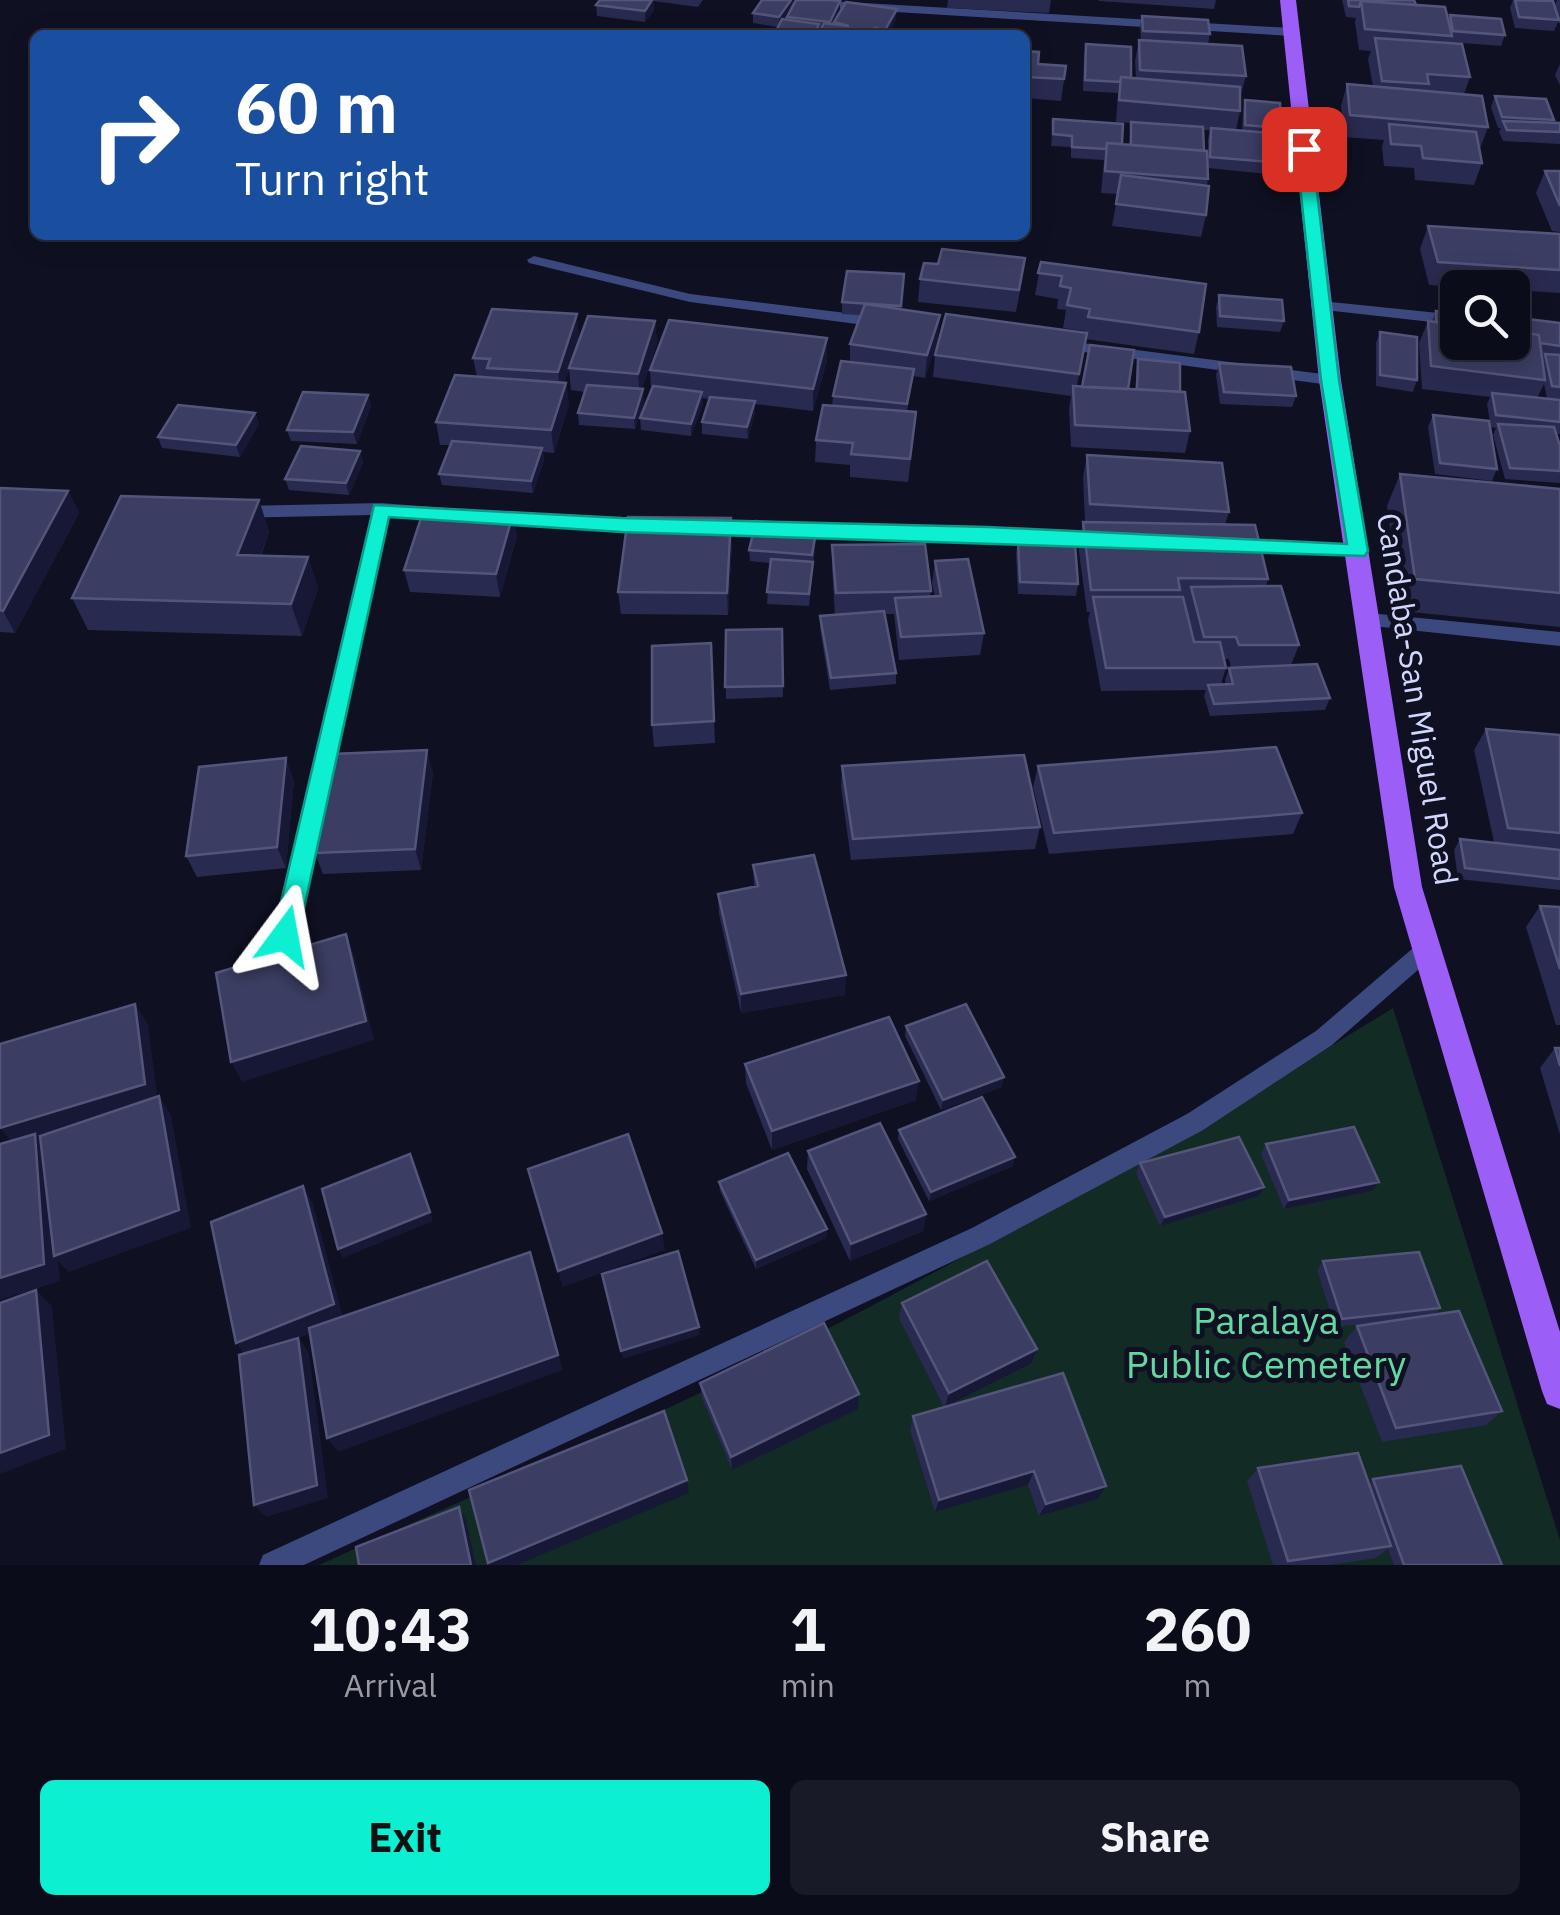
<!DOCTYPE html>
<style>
:root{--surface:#0b0c1a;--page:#191a27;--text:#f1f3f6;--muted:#9a9ba2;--line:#2b2c39;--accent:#0cefd1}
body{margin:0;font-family:"IBM Plex Sans",sans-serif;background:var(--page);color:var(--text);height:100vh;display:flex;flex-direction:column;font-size:38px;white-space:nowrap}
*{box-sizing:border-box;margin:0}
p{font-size:32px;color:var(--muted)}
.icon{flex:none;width:55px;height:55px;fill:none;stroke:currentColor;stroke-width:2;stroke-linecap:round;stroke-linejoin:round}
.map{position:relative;height:1565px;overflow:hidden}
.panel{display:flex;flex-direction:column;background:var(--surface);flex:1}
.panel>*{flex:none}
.hud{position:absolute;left:30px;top:30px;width:1000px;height:210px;border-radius:15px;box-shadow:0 5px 25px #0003,0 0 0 2px var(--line);background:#1a4fa0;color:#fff;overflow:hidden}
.controls{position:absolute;left:1440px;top:270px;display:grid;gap:20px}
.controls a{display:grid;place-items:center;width:90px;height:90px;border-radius:15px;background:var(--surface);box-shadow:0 5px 25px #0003,0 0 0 2px var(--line);font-size:50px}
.pin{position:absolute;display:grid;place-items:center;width:85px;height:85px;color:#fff;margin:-42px;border-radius:20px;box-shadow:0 5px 15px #0006}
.me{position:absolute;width:110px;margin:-55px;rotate:13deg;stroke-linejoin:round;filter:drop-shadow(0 0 8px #0008)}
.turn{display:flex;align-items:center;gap:35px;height:210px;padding:0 40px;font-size:45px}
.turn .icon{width:130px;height:130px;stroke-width:2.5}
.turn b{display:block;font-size:70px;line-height:85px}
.eta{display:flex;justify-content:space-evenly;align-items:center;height:170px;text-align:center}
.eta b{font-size:60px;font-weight:800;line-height:70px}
.button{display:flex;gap:20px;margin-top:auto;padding:20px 40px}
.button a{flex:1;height:115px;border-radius:15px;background:var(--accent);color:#111;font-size:40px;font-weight:800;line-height:115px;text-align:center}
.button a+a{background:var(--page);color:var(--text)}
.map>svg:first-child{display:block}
.green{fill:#122c25}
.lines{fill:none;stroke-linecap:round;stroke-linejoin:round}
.minor{fill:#3c497f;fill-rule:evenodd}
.primary{fill:#9b5ff7;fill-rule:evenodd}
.wall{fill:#292a4f;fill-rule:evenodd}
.shaded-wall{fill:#171835}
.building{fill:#3b3d62;stroke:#53557a;stroke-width:2.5}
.route{fill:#0cefd1;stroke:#089b88;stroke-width:2.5}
.labels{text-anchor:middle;stroke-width:10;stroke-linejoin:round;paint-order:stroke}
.street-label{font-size:32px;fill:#d2d7fd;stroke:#0f1022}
.near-park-label{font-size:38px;fill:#62d9a0;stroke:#0f1022}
</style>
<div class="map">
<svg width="1560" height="1565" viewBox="0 0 1560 1565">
<rect width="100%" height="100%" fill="#0f1022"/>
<path class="green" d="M1393,1008L1560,1540V1565H319C463,1499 611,1438 753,1367C972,1256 1185,1137 1393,1008Z"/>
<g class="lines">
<path class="minor" d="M812,0L1291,28L1297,32L1291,36L814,7L808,3Z
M534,256L690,294L887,318L895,323L887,328L690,302L529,263L527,260Z
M1321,301L1458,315V325L1316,309L1313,306Z
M1059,340L1330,375L1338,380L1330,385L1054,348V342Z
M381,503L447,508L456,514L447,520L388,515L296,936L293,942L285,945L277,942L274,936L371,515L236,518L227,512L236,506Z
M486,510L652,520L661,526L652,532L480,520L477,516Z
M706,521L1106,533L1115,539L1106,545L700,531L697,527L700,523Z
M1235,539L1358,545L1367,551L1358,557L1229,549L1226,545L1229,541Z
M1369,613L1560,632V646L1363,625L1360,620L1363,615Z
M1427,940L1435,943L1438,949L1435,955L1332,1045L1203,1130L990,1244L304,1565H259L263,1555L972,1228L1187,1114L1316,1031L1419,943Z"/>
<path class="primary" d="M1280,0H1296L1341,380L1422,887L1560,1332V1409L1547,1404L1542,1391L1394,887L1319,380Z"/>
</g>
<path class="wall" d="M600,0H703L698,7L653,1L654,10L645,22L597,16L596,5Z
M793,0V5L840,1V12L896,20L888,35H774L778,27L753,23V13Z
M948,0H1051L1049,13L947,8Z
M1099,0H1216L1214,9L1099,1Z
M1342,0H1414L1416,5L1448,20L1450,15L1505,35L1501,46L1450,42L1449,43L1470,77L1464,94L1488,127L1480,149L1482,163L1474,185L1415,180L1414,168L1384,166L1382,146L1384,140L1344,137L1341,106L1347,84L1373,86L1368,59L1371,51L1359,50L1355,22L1356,18L1346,17Z
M1513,0L1553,1L1555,6L1557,0H1560V24L1558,22L1554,31L1515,28L1510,8Z
M1142,16L1210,34L1208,44L1246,76L1240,97V111L1236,130L1242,131L1243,111L1245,100L1281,128L1278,139L1270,138V162L1267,174L1208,168L1206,215L1201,237L1112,226L1118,194L1101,193L1104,160L1071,158V147L1051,146L1053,119L1122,144L1129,145L1131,123L1116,122L1118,93L1083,91L1084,55L1086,44L1131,78L1136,79L1135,61L1139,40H1141L1140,27ZM1203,130H1210L1208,139V164L1204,151Z
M1025,51L1038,64L1066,66L1061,101L1025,98Z
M1560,64V85L1555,75Z
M1495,96L1554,120L1552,123H1560V144L1503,141L1499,132L1501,128H1498L1491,107Z
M1545,171H1560V232L1552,231L1536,193Z
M1428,226L1560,234V293L1512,290V288H1476L1429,285L1420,249Z
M1041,262L1199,332L1194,354L1085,339L1077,386L1135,389L1138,359L1180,392L1190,431L1185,453L1071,447L1069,409L1071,396L933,377L935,355L1085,332V331L1063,328L1066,310L1057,309L1058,299L1035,295Z
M938,264L1022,280L1016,312L918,302L920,279Z
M904,274L901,310L938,338L925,378L913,376L907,411L914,435L908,482L850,477V465L815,462L816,440L832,406L833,396L850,362V344L861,315L842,314V302Z
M1219,295L1284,321L1280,332L1217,327L1216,307Z
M1436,311L1458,342L1560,323V399L1547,398L1544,384L1537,398L1560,400V434H1556L1560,446V483L1505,479L1493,435L1496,428L1491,427L1487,404L1490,397L1422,389L1419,343L1428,321H1432Z
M655,321L657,343L642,389L644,401L635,429L579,425L578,413L585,392L571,390L569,369L564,383H566L569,405L554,453L543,452L544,460L533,493L442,485L439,474L451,445H440L436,422L477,377L473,358L579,337L573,357Z
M1380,332L1417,380L1413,392L1376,386V343Z
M827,360L813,411L755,404V412L748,439L702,434V422L709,399L702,398L703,404L691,436L641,430L640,418L651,389L650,370Z
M1219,363L1296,396L1292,407L1220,404L1216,375Z
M368,395L371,406L357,444L291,441L287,430Z
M255,413L259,424L240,457L162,448L158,437Z
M1433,415L1497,469L1492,481L1435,474L1428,427Z
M360,451L363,463L349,495L289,490L285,479Z
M1087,455L1229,512L1225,524L1268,579L1266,586L1299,645L1291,665L1330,698L1325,710L1210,716L1204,696L1206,690L1101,691L1088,620L1090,612H1087L1078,545L1083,522H1085L1083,477ZM1224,659H1229L1231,667H1254L1229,668L1225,680L1226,684H1221L1226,668Z
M1400,474L1560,489V627L1401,611L1387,506Z
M0,488L68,491L79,513L15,633L0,632Z
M259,500L269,532L261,556L308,557L318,589L302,636L88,630L72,598Z
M513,514L517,536L500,597L410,592L404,570Z
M817,526L809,606L767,604L770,563L750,561L749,550Z
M732,541L728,615L621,614L618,592Z
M1018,542L1078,584L1076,596L1018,594L1016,554Z
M832,545L931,591L930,596H935L932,584L935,561L984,633L980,655L899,660L894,614H884L896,673V684L830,690L820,628V616L835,615L832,568Z
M782,629L783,697L726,699V630Z
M711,643L715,743L654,747L652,725Z
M1486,729L1560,735V890L1458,879L1454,850L1460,839L1494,842L1474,750Z
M842,766L1040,827L1035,849L851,860L841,787Z
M1038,766L1302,813L1293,834L1049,854L1033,787Z
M433,772L421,870L323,874L315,853Z
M294,780L286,868L197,877L186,856Z
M753,865L845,995L741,1013L719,914L718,894L754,886Z
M1540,906L1560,907V1025H1556L1526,927Z
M906,1026L1002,1087L941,1110L905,1036Z
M1555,1048H1560V1135L1540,1068Z
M745,1064L916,1100L772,1150L746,1083Z
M899,1130L1013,1166L929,1201L898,1139Z
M1266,1144L1372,1191L1284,1209L1261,1154Z
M808,1151L926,1214L923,1231L850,1261L807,1169Z
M1140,1163L1259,1196L1160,1226L1136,1173Z
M719,1182L827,1229L826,1238L756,1269L720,1191Z
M1323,1261L1440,1308L1435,1314L1502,1411L1486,1425L1382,1442L1344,1342L1357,1326L1396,1320L1335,1327L1317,1270Z
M902,1303L1031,1364L949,1405L1098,1499L1039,1516L1028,1485L935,1512L910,1430L913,1416L944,1407L899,1318Z
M700,1383L858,1409L732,1470L702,1398Z
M1258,1468L1369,1483L1373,1479L1502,1565H1394L1388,1549L1376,1558L1329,1565H1273L1247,1481Z"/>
<path class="shaded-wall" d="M653,0L654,10L645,22V11Z
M791,0H793V8L779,28V17Z
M840,1V12L830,32V22Z
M897,9L896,20L888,35H885V30Z
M577,314L579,337L560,395L558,372Z
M940,315L938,338L925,378L927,355Z
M655,321L657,343L640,396L638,374Z
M827,338V360L813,411V389Z
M566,383L569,405L554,453L551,430Z
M643,389L644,401L635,429L634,418Z
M702,392L703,404L691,436V424Z
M368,395L371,406L357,444L353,432Z
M755,401V412L748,439L747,427Z
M255,413L259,424L240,457L236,445Z
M542,448L544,460L533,493L531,481Z
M360,451L363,463L349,495L346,483Z
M68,491L79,513L15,633L3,611Z
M259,500L269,532L249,587L237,555Z
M513,514L517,536L500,597L496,574Z
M731,518L732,541L728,615L727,593Z
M308,557L318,589L302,636L291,604Z
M427,750L433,772L421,870L415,849Z
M286,758L294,780L286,868L277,847Z
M346,934L354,955L374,1040L242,1082L231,1062Z
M846,975L845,995L741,1013V994Z
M135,1004L148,1024L158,1103L39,1139L50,1152L58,1254L179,1210L159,1096L171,1115L191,1228L69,1272L58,1261L60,1281L0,1300V1278L44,1264L35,1141L16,1147L0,1128L145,1084Z
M1004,1077L1002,1087L941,1110L943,1100Z
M919,1081L916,1100L772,1150V1131Z
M1015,1157L1013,1166L929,1201L931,1192Z
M414,1163L433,1221L343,1258L338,1249Z
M1379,1182L1372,1191L1284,1209L1289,1200Z
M303,1186L313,1204L344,1320L299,1338L309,1353L328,1498L266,1517L254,1505L248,1359L236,1343Z
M1264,1187L1259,1196L1160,1226L1165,1217Z
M926,1214L923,1231L850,1261L851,1244Z
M827,1229L826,1238L756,1269V1260Z
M662,1233L665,1250L563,1287L558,1271Z
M535,1269L563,1370L338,1452L327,1438Z
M36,1290L52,1306L66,1449L0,1474V1453Z
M699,1327L700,1335L623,1359L621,1351Z
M1037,1349L1031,1364L945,1407L949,1393Z
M859,1394L858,1409L732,1470L731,1457Z
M1034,1471L1028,1485L935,1512L939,1500Z
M687,1480L689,1493L517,1565H489L488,1563Z
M1106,1486L1098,1499L1039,1516L1046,1504Z
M459,1507L466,1520L476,1565H471Z"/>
<path class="building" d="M600,0H652L645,11L596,5Z
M762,0H791L779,17L753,13Z
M796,0H829L840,1L830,22L787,17Z
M1348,0H1414L1416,5L1361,1L1359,7L1349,6Z
M1515,0L1553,1L1559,20L1519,17Z
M1361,1L1445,7L1452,36L1365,29Z
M846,2L897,9L885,30L875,28L872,35H818L824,23L849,26L834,22Z
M1450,15L1501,19L1505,35L1453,31Z
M1142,16L1208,20L1210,34L1143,31Z
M782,19L819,24L814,35H774Z
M1375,38L1462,44L1470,77L1427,74L1429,84L1382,81Z
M1139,40L1242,46L1246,76L1140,70Z
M1086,44L1131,47V78L1121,77L1120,82L1085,80Z
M1025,51L1039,52L1038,64L1066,66L1064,79L1026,77L1025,87Z
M1121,77L1240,87V111L1119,100Z
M1347,84L1482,96L1488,127L1350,115Z
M1495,96L1546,99L1554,120L1502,117Z
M1245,100L1280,103L1281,128L1245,125Z
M1053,119L1123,124L1122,144L1107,143L1106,149L1072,147V136L1053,134Z
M1503,121L1560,123V132L1507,130Z
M1131,122L1203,127L1204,151L1131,145Z
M1389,124L1476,132L1482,163L1423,158L1421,146L1391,144Z
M1211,128L1269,133L1270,162L1210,157Z
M1107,143L1207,151L1208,179L1105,171Z
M1545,171H1560V206Z
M1121,175L1209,186L1206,215L1116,204Z
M1428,226L1560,234V270L1438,262Z
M942,249L1025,258L1019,290L920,279L924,263L938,264Z
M1041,262L1206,284L1199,332L1088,317L1090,309L1067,305L1071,288L1060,286L1062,276L1038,273Z
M847,271L904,274L901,306L842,302Z
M1219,295L1282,300L1284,321L1220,316Z
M865,304L940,315L927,355L850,344Z
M492,309L577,314L558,372L487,368L490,359L473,358Z
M1436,311L1458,314V325L1436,322Z
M946,314L1087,333L1079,374L935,355Z
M588,316L655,321L638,374L569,368Z
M1512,317L1560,323V346L1540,343L1539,335L1512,331Z
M669,320L827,338L813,389L650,370Z
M1428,321L1458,325V342H1512V331L1539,335L1545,380L1431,366Z
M1380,332L1417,337V380L1380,375Z
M1090,345L1134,350L1128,389L1082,387Z
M1545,354L1560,355V387L1552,386Z
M1138,359L1180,363V392L1137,389Z
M841,361L914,369L907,404L833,396Z
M1219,363L1291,367L1296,396L1224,392Z
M455,375L566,383L551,430L436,422Z
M587,385L643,389L634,418L578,413Z
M653,386L702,392L691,424L640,418Z
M1073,386L1185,392L1190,431L1075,425Z
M303,392L368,395L353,432L287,430Z
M1492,393L1560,400V422L1496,415Z
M710,397L755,401L747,427L702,422Z
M178,405L255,413L236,445L158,437Z
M823,405L916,412L910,459L851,454L853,443L816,440Z
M1433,415L1489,421L1497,469L1440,463Z
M1498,424L1554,427L1560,446V471L1510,468Z
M452,441L542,448L531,481L439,474Z
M301,446L360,451L346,483L285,479Z
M1087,455L1222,463L1229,512L1090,504Z
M1400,474L1560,489V593L1415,579Z
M0,488L68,491L3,611L0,610Z
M121,496L259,500L237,555L308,557L291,604L72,598Z
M424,509L513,514L496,574L404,570Z
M628,517L731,518L727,593L618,592Z
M756,521L817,526L812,555L749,550Z
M1083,522L1255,525L1268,579L1178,578L1180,590H1091Z
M1018,542L1075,544L1078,584L1020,582Z
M925,544L931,591L836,593L832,545Z
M771,559L813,562L809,594L767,592Z
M968,559L984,633L901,637L895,598L941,596L935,561Z
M1281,586L1299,645H1239L1236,637H1204L1191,587Z
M1093,597H1183L1194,642H1220L1226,668H1106Z
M884,611L896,673L831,678L820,616Z
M782,629L783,686L725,687L726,630Z
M711,643L714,721L652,725V646Z
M1317,664L1330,698L1214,704L1208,685L1233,684L1229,668Z
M1486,729L1560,735V833L1508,828Z
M1276,747L1302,813L1054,833L1038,766Z
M427,750L415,849L315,853L332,754Z
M1024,755L1040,827L853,839L842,766Z
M286,758L277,847L186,856L199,767Z
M1460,839L1560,850V879L1465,868Z
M814,855L846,975L741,994L718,894L758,886L753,865Z
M1540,906L1560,907V969Z
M346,934L366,1021L231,1062L216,973Z
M135,1004L145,1084L0,1128V1044Z
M966,1004L1004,1077L943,1100L906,1026Z
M889,1017L919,1081L772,1131L745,1064Z
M1555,1048H1560V1066Z
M159,1096L179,1210L54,1256L40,1136Z
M982,1097L1015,1157L931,1192L899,1130Z
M880,1123L926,1214L851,1244L808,1151Z
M1354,1127L1379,1182L1289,1200L1266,1144Z
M35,1134L44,1264L0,1278V1144Z
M628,1134L662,1233L558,1271L528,1169Z
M1239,1137L1264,1187L1165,1217L1140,1163Z
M788,1153L827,1229L756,1260L719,1182Z
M410,1154L430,1212L338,1249L322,1189Z
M303,1186L334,1304L236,1343L211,1222Z
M678,1251L699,1327L621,1351L602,1274Z
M530,1252L558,1355L327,1438L309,1328Z
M1419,1252L1440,1308L1342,1319L1323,1261Z
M987,1261L1037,1349L949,1393L902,1303Z
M36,1290L49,1435L0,1453V1303Z
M1459,1311L1502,1411L1396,1428L1357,1326Z
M824,1323L859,1394L731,1457L700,1383Z
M298,1338L317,1485L254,1505L239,1355Z
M1063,1373L1106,1486L1046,1504L1034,1471L939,1500L913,1416Z
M664,1411L687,1480L488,1563L469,1490Z
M1358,1453L1391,1546L1288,1561L1258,1468Z
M1461,1466L1502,1565H1404L1373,1479Z
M459,1507L471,1565H359L356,1547Z"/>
<path class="route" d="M1304,144L1312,149L1339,380L1368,551L1365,556L622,532L389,517L298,936L285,946L277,943L273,936L374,505L622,518L988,527L1347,544L1321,380L1296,149Z"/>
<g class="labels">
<g class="street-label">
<text transform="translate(1417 699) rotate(81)" y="11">Candaba-San Miguel Road</text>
</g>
<g class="near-park-label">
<text x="1266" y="1334">Paralaya<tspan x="1266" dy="44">Public Cemetery</tspan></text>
</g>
</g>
</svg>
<div class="controls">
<a><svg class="icon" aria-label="search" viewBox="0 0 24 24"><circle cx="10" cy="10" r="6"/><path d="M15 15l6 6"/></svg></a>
</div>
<div class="pin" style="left:1304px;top:149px;background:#d93025"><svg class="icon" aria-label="arrive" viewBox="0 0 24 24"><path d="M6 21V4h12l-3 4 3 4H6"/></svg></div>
<svg class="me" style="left:285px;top:936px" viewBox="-20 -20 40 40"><path d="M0-17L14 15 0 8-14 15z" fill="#0cefd1" stroke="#fff" stroke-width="4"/></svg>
<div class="hud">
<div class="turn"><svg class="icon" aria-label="right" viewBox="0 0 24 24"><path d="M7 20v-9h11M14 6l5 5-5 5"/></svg><div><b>60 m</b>Turn right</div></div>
</div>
</div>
<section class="panel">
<div class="eta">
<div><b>10:43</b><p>Arrival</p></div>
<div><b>1</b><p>min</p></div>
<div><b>260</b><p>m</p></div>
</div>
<div class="button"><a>Exit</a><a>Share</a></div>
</section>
